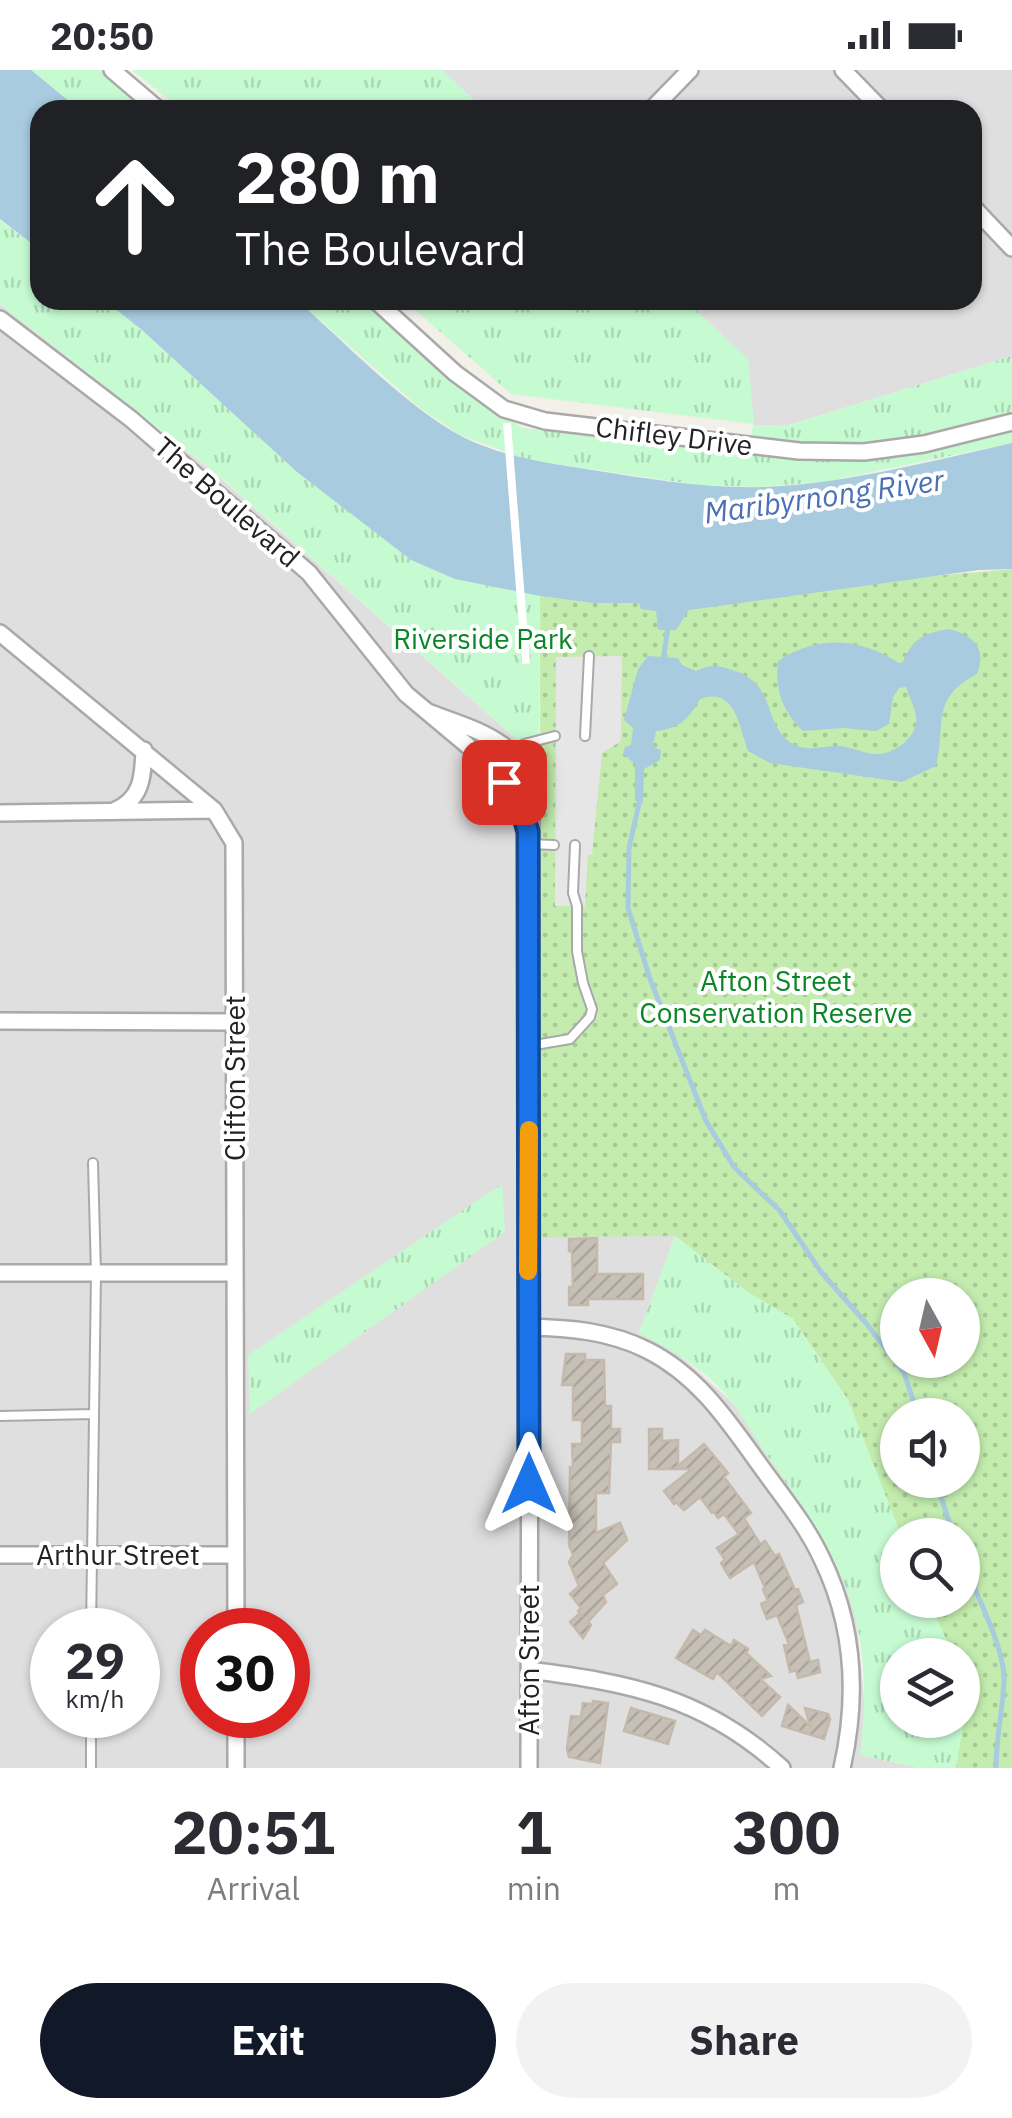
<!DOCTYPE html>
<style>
:root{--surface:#fff;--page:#f2f2f3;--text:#2b2b33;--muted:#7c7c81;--accent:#111827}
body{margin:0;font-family:"IBM Plex Sans",sans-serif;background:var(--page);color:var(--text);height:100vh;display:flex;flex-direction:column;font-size:38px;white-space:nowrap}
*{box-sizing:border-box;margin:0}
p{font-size:32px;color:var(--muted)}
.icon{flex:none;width:55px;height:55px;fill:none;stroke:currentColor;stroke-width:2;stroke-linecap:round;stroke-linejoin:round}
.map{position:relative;height:1698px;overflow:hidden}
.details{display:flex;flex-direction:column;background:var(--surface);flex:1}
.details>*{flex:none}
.guide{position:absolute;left:30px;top:30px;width:952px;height:210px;border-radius:30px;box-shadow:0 2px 8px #0004;background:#202124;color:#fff;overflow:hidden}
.needle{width:65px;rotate:172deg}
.tools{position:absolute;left:880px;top:1208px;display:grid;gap:20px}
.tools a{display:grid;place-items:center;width:100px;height:100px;border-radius:50%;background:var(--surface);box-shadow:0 2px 8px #0004;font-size:50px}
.speed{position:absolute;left:30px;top:1538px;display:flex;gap:20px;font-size:50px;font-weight:700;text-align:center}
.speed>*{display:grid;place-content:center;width:130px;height:130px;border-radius:50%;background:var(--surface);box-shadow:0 2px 8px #0004;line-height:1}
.speed small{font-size:25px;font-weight:400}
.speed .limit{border:15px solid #d22;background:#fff;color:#111}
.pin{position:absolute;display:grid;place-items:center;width:85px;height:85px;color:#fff;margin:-42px;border-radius:20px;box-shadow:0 5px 15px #0006}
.me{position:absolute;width:110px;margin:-55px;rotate:0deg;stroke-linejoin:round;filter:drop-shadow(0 0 8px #0008)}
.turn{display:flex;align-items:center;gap:35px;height:210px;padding:0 40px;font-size:45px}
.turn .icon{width:130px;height:130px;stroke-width:2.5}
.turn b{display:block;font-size:70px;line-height:85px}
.eta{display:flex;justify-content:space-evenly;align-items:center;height:170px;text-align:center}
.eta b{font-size:60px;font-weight:800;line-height:70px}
.primary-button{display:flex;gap:20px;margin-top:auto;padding:20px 40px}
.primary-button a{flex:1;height:115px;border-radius:60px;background:var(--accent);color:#fff;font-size:40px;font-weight:800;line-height:115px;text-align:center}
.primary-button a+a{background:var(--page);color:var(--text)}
.status{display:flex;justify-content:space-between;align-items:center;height:70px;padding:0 50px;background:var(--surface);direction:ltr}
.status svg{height:28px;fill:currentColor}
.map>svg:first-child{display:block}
.residential{fill:#e0dfdf;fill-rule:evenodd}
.grass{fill:url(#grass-dots);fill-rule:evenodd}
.park{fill:url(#park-tufts)}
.parking{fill:#e6e6e6}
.water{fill:#a8cbe0}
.pier{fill:#fff}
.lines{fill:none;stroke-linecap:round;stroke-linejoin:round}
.stream{stroke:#a8cbe0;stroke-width:5}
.building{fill:url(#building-hatch);stroke:#c4b9aa;stroke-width:2.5}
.service-casing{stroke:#a9a9a9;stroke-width:12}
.minor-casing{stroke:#a9a9a9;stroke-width:20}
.service{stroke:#fff;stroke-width:8}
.minor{stroke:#fff;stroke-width:15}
.route-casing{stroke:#114b97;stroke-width:25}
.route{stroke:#1a73e8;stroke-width:18}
.slow{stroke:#f59e0b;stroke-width:18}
.labels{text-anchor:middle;stroke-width:8;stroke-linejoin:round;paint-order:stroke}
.street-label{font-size:28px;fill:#222;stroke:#fff}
.park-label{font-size:28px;fill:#0a8627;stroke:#fff}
.water-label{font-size:30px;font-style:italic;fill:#4a70b5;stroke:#fff}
</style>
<div class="status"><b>20:50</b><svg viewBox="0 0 49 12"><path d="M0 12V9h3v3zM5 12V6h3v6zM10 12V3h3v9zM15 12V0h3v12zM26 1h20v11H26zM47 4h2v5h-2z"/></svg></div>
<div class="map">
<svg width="1012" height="1698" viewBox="0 0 1012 1698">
<defs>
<pattern id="grass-dots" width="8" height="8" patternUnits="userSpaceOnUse" patternTransform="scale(2.5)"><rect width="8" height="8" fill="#c3ecae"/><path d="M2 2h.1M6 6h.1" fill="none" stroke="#a7ca95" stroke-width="1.8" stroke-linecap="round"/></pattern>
<pattern id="park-tufts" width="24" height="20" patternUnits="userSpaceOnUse" patternTransform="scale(2.5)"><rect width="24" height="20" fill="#c6fbd2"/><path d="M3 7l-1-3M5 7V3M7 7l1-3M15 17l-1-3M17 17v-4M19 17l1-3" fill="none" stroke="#aad7b4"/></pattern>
<pattern id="building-hatch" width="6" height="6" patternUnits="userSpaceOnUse" patternTransform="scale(2.5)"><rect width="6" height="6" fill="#c7c0b7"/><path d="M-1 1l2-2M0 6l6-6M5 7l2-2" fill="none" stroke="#aba59d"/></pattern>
</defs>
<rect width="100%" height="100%" fill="#f2f0e8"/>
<path class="residential" d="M442,0H1012V286L789,355H754L747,289L685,230H972V40H484Z
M0,234L217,405L539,689L541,1166H675L639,1263L675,1281L733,1333L802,1433L831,1479L856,1545L865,1640L860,1685L920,1698H0ZM52,1560H138V1645H52ZM202,1560H288V1645H202Z"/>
<path class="grass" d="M1012,499V1698H956L967,1615L963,1606L962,1585H953L928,1530H962V1465H901L848,1330L793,1249L749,1223L675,1166L541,1167L540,526L593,533H640ZM898,1225H962V1290H898ZM898,1345H962V1410H898Z"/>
<path class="park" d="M31,0H100L145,40H80Z
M132,0H442L484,40H182Z
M0,150L40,180V230H104L142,260L297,402L411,490L455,509L540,526L539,689L218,405L0,234Z
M297,230H369L522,358L749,385L753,354L511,324L404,230H685L748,289L754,355H789L1012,286V373L829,411L763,417L699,415L528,390L460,365L420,338Z
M502,1114L505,1162L250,1344L248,1285Z
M675,1166L749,1223L793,1249L848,1330L901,1465H898V1530H928L953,1585H898V1650H962L963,1606C972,1626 959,1674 956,1698H920L860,1685C876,1550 845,1495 769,1388C757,1371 747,1353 736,1337C712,1304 675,1281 639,1263Z"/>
<path class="parking" d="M622,586L621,666L620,672L602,683L592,785H588L585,836H555L556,587Z"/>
<path class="water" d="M0,0H31L80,40H40V180L0,149Z
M104,230H297C343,271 408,338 461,366C501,387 548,393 592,400C649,409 708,419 766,417C849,413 931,391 1012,373V499L979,500L689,540L676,560H658L656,541L641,539L639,533H593L540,526L455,509L411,490L297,402L142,260Z
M949,559C974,566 987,578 977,604C929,629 947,655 936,696L902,712L770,693L748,681C739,656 735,616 700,629C688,650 680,658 656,661L653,677L661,680L660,690L644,699L643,733L635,731V694L623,684L625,677L631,675L633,658L624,650L638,599L648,586L678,588L682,595L696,601C710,594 717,595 732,600C778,613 762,656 793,674C807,682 823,676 838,676C851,676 863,684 876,684C894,685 919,666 916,647C915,637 909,627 906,617L899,618L893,627L889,654L876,661L843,658L803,661C782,640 775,621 778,591C817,565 859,567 899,593L903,592C913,568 925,563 949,559Z"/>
<path class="pier" d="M503,353H511L530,593L522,594Z"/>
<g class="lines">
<path class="stream" d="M663,591L668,557
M640,729L629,778L628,838L650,909L706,1051L734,1097L780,1141L821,1202L866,1253L904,1303L918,1345
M936,1410L953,1465
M962,1490C975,1521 1005,1578 1004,1611C1003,1639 996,1668 996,1698"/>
</g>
<path class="building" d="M597,1168V1204H643V1229H588V1235H569V1217H573L572,1181H569V1169Z
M566,1284H585V1290H604L605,1336H611V1359H620V1372H611L609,1423H596V1463L620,1453L627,1470L603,1493L617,1514L603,1525L606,1532L588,1552L591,1555L583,1568L570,1552L580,1543L583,1547L578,1541L581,1538L570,1524L579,1516L569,1492L573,1485L569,1475L570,1397H573L572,1374H582V1350H573V1315H562Z
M649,1359H662V1371L678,1370V1396L704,1374L728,1403L724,1407L751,1443L744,1448L760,1474L765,1471L775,1486L779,1484L795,1520L798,1519L803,1532L796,1535L810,1592L818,1590L820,1602L798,1608L796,1600L790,1602L784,1575L789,1574L777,1545L767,1549L761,1534L768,1531L763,1519L765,1518L754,1492L730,1508L721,1493L725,1490L717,1478L739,1464L724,1444L718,1448L714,1442L712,1443L700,1427L684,1440L676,1432L674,1434L664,1421L692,1399H649Z
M693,1560L701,1565L705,1560L731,1576L734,1570L748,1579L746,1583L771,1606L760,1609L780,1627L762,1646L717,1602L713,1609L676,1588Z
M593,1631L608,1633L600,1693L569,1687L567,1679L571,1646L581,1647L583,1633L593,1634Z
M788,1635L810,1656L805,1638L828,1644L830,1649L824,1669L782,1656Z
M631,1638L675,1651L668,1674L624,1661Z"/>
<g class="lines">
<g class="service-casing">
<path id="service" d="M585,666L589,586
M513,682L524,674L555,666
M529,774L554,775
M529,976L570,969L590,947L592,939L583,913L577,881V836L573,823L575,775
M0,1346L93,1344
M91,1560L96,1203L93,1093
M91,1645V1698"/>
</g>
<g class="minor-casing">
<path id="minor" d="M112,0L159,40
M843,0L882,40
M651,40L690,0
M972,136L1012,178
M375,230L455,303L504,339L545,351L799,381L864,382L924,374L1012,352
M0,249L131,349L309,503L406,624L486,691L516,729L526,754
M0,563L214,740L234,773L236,1560
M428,642C476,661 521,668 531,725L529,1698
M114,741C142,729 143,707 144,680
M0,743L214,740
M0,951L235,952
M0,1203H235
M528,1257C570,1258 609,1261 647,1280C695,1304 724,1345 754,1387C777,1420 805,1452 822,1489C854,1555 858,1627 842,1698
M0,1485H236
M529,1600C630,1613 704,1627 782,1698
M236,1645V1698"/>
</g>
<use href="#service" class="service"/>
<use href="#minor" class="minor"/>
</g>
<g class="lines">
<g class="route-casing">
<path id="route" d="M504,712L522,740L528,762L529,1414"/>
</g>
<use href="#route" class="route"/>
<path class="slow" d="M528,1201L529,1060"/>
</g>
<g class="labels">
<g class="street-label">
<text transform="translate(674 366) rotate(7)" y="10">Chifley Drive</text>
<text transform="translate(227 432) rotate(41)" y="10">The Boulevard</text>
<text transform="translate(235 1008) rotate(-90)" y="10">Clifton Street</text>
<text x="118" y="1495">Arthur Street</text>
<text transform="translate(529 1590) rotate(-90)" y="10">Afton Street</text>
</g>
<g class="park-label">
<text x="483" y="579">Riverside Park</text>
<text x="776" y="921">Afton Street<tspan x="776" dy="32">Conservation Reserve</tspan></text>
</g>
<g class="water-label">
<text transform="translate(824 427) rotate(-8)" y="10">Maribyrnong River</text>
</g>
</g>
</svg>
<div class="tools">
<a><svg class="needle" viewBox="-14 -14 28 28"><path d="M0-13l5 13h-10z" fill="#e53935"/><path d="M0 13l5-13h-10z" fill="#7c7c81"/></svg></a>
<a><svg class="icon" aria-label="sound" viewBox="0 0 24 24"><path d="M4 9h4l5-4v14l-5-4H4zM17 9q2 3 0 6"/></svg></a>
<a><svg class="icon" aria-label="search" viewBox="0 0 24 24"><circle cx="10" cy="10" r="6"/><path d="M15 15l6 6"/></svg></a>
<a><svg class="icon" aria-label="layers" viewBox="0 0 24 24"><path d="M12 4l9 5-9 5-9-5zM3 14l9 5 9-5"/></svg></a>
</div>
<div class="speed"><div>29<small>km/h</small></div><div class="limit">30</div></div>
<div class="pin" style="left:504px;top:712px;background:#d93025"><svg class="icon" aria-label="arrive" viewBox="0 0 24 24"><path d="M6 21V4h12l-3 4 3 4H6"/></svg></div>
<svg class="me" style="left:529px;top:1414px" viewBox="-20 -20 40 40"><path d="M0-17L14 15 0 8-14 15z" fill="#1a73e8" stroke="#fff" stroke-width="4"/></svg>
<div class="guide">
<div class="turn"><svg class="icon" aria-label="ahead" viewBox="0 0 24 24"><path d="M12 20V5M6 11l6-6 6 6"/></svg><div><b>280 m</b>The Boulevard</div></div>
</div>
</div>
<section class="details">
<div class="eta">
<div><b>20:51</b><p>Arrival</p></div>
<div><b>1</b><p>min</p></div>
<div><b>300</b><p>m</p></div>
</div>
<div class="primary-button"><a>Exit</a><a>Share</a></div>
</section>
